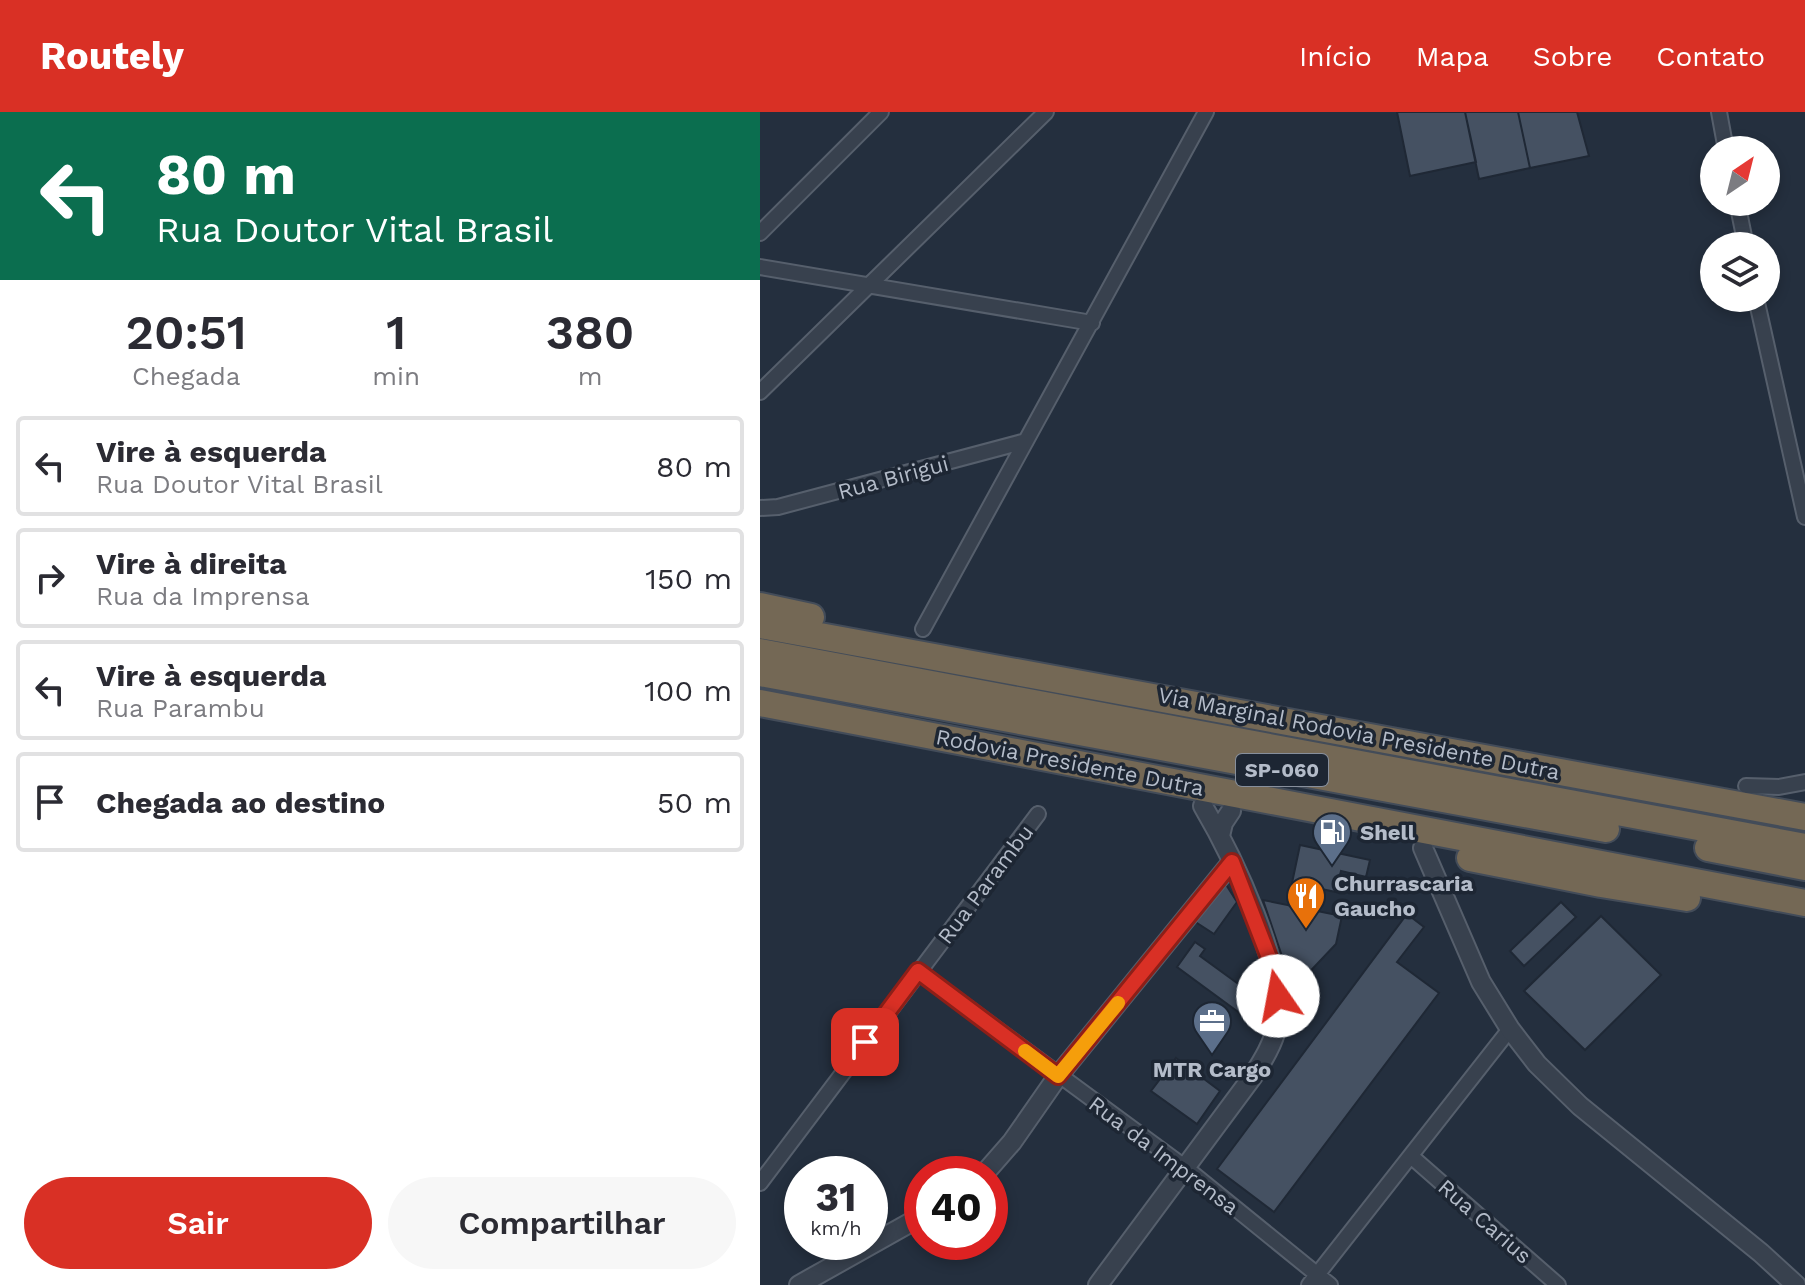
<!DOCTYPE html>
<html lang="pt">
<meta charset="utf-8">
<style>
:root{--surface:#fff;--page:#f7f7f7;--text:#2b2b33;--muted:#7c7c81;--line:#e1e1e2;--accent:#d93025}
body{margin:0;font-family:"Work Sans",sans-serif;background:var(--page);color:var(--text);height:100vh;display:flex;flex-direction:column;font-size:30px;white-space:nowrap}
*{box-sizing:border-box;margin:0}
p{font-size:26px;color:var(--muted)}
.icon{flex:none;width:44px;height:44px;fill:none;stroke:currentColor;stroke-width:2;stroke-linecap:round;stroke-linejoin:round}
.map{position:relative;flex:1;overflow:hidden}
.sheet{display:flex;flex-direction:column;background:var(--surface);width:760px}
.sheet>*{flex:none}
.banner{background:#0b6e4f;color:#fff;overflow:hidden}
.needle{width:52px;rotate:35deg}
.fabs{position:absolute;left:940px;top:24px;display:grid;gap:16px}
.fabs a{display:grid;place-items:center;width:80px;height:80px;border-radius:50%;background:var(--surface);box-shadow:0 4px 12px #0003;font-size:40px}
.speed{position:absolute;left:24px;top:1044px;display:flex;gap:16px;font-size:40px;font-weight:700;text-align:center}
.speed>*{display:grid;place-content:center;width:104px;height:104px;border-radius:50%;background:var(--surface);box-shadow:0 4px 12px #0003;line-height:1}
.speed small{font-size:20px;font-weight:400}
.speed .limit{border:12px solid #d22;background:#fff;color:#111}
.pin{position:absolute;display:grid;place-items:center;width:68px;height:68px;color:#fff;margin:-34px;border-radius:16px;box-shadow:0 4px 12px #0006}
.me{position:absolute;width:88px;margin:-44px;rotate:348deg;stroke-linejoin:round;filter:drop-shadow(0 0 6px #0008)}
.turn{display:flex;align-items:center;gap:28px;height:168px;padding:0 24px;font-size:36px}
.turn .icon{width:104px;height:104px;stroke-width:2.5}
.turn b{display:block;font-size:56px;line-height:68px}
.eta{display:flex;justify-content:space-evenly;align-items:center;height:136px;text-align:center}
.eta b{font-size:48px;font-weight:600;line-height:56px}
.button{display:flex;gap:16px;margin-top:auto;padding:16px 24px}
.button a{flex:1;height:92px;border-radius:48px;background:var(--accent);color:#fff;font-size:32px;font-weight:600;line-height:92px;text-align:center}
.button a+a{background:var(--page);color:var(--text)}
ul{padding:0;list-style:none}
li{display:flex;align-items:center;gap:24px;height:100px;margin:0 16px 12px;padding:0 8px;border:4px solid var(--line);border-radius:8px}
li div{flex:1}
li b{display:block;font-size:30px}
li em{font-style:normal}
header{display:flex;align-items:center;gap:48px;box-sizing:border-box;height:112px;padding:0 40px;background:var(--accent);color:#fff}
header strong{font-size:38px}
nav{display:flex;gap:44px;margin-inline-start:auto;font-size:28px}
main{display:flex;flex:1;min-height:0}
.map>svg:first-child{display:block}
.building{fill:#455162;stroke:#1f2835;stroke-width:2}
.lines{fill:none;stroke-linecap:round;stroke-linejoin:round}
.minor-casing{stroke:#565f6c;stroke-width:18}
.tertiary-casing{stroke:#565f6c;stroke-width:22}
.motorway-casing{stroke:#434c59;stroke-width:30}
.minor{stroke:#38414e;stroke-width:14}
.tertiary{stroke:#38414e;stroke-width:18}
.motorway{stroke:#746855;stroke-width:26}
.route-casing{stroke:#8d1f18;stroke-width:20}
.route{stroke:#d93025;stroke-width:14}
.slow{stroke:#f59e0b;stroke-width:14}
.labels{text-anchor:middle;stroke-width:7;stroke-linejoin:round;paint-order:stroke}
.shield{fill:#1d2633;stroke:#878f9c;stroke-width:2}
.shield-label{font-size:20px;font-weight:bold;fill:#b4bcc9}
.street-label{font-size:22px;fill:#b4bcc9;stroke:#1d2633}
.poi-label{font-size:22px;font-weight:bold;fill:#b4bcc9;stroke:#1d2633;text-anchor:start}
</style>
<header>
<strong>Routely</strong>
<nav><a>Início</a><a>Mapa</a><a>Sobre</a><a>Contato</a></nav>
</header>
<main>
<section class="sheet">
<div class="banner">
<div class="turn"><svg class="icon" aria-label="left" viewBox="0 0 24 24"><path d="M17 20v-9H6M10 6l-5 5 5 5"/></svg><div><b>80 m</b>Rua Doutor Vital Brasil</div></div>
</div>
<div class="eta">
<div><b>20:51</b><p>Chegada</p></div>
<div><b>1</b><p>min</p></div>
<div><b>380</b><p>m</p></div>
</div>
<ul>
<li><svg class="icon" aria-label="left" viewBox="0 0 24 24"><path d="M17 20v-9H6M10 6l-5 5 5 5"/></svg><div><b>Vire à esquerda</b><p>Rua Doutor Vital Brasil</p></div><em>80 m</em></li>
<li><svg class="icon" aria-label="right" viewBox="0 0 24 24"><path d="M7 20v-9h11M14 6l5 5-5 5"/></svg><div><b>Vire à direita</b><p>Rua da Imprensa</p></div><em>150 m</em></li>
<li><svg class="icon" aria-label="left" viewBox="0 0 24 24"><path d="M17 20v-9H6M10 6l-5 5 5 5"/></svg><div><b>Vire à esquerda</b><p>Rua Parambu</p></div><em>100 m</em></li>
<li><svg class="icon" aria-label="arrive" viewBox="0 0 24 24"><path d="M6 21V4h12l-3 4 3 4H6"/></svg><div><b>Chegada ao destino</b></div><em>50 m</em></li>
</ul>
<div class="button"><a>Sair</a><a>Compartilhar</a></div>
</section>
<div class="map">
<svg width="1045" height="1173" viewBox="0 0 1045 1173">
<rect width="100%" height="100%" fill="#242f3e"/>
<path class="building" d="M637,0H705L716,50L650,64Z
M705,0H758L770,56L719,67Z
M758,0H817L829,44L770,56Z
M540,733L610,748L606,765L581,759L576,780L532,771Z
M465,771L477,790L454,822L434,809Z
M503,788L582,804L576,832L540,870L531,871Z
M801,790L816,805L764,854L750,839Z
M647,802L664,815L637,850L679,881L514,1100L457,1057Z
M841,804L901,863L825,938L764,879Z
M435,830L445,837L440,844L488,879L492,896L485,905L417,855Z
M548,888L549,907L528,908L527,890Z
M416,946L460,979L437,1012L391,979Z"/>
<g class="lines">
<g class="minor-casing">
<path id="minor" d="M959,0L966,38
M977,90L986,134
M0,121L121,0
M0,155L332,211
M996,186L1045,405
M0,280L286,0
M0,396L18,395L266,329
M163,517L446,0
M986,674L1019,675L1045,670
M158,859L427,1057L570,1173
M652,1045L798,1173
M0,1071L278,702
M549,1173L750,917"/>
</g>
<g class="tertiary-casing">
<path id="tertiary" d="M460,724L463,711L471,699
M663,736L721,870L750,917L777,952L820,994L1001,1141L1036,1173
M224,1062L252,1030L298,964L472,750
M39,1173L162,1104
M338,1173L493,964C503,948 513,932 517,914C527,858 472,743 443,694"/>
</g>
<g class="motorway-casing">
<path id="motorway" d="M0,494L51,505
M0,513L1045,705
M0,540L1045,735
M0,561L846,717
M0,591L1045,791
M948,736L1045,755
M710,746L841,772L927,786"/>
</g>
<use href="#minor" class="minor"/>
<use href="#tertiary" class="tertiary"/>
<use href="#motorway" class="motorway"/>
</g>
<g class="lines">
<g class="route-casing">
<path id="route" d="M105,930L158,859L298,964L472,750L513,856L518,884"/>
</g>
<use href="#route" class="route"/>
<path class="slow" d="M265,939L298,964L358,891"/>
</g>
<defs>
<g id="fuel-pin" transform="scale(2)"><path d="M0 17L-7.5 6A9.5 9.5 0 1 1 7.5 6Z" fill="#5c6f8a" stroke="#1d2633"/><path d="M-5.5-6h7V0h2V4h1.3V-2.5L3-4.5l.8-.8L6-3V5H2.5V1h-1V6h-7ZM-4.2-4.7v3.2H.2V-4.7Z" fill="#fff"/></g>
<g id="restaurant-pin" transform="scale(2)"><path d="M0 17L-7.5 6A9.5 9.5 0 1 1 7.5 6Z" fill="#e8710a" stroke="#1d2633"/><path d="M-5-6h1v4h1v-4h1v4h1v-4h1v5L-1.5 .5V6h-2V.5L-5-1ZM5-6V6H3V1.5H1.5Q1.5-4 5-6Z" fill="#fff"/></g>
<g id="office-pin" transform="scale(2)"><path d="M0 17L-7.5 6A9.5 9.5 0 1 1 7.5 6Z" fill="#5c6f8a" stroke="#1d2633"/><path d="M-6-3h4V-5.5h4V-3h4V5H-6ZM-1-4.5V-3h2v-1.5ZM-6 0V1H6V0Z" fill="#fff"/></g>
</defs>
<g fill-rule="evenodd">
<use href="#fuel-pin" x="572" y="720"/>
<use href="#restaurant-pin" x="546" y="784"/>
<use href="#office-pin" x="452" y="909"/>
</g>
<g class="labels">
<rect class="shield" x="476" y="642" width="92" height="32" rx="6"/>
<g class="shield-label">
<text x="522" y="665">SP-060</text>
</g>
<g class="street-label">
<text transform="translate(133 365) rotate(-15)" y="8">Rua Birigui</text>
<text transform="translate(599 621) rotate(11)" y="8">Via Marginal Rodovia Presidente Dutra</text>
<text transform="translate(310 650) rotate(11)" y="8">Rodovia Presidente Dutra</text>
<text transform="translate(225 772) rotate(-53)" y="8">Rua Parambu</text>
<text transform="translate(404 1043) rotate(37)" y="8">Rua da Imprensa</text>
<text transform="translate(725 1109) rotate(41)" y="8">Rua Carius</text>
</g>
<g class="poi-label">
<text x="600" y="728">Shell</text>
<text x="574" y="779">Churrascaria<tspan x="574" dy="25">Gaucho</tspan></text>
<text x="452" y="965" text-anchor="middle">MTR Cargo</text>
</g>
</g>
</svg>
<div class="fabs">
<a><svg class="needle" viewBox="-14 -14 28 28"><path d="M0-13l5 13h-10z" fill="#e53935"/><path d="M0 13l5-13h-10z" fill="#7c7c81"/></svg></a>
<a><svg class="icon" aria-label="layers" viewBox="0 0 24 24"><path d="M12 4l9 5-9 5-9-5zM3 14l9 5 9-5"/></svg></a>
</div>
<div class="speed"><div>31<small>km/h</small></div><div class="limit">40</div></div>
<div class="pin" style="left:105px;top:930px;background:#d93025"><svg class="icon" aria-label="arrive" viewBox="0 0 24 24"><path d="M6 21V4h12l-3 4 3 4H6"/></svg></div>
<svg class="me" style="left:518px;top:884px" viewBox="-20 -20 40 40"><circle r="19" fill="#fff"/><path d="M0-13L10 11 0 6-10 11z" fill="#d93025"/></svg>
</div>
</main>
